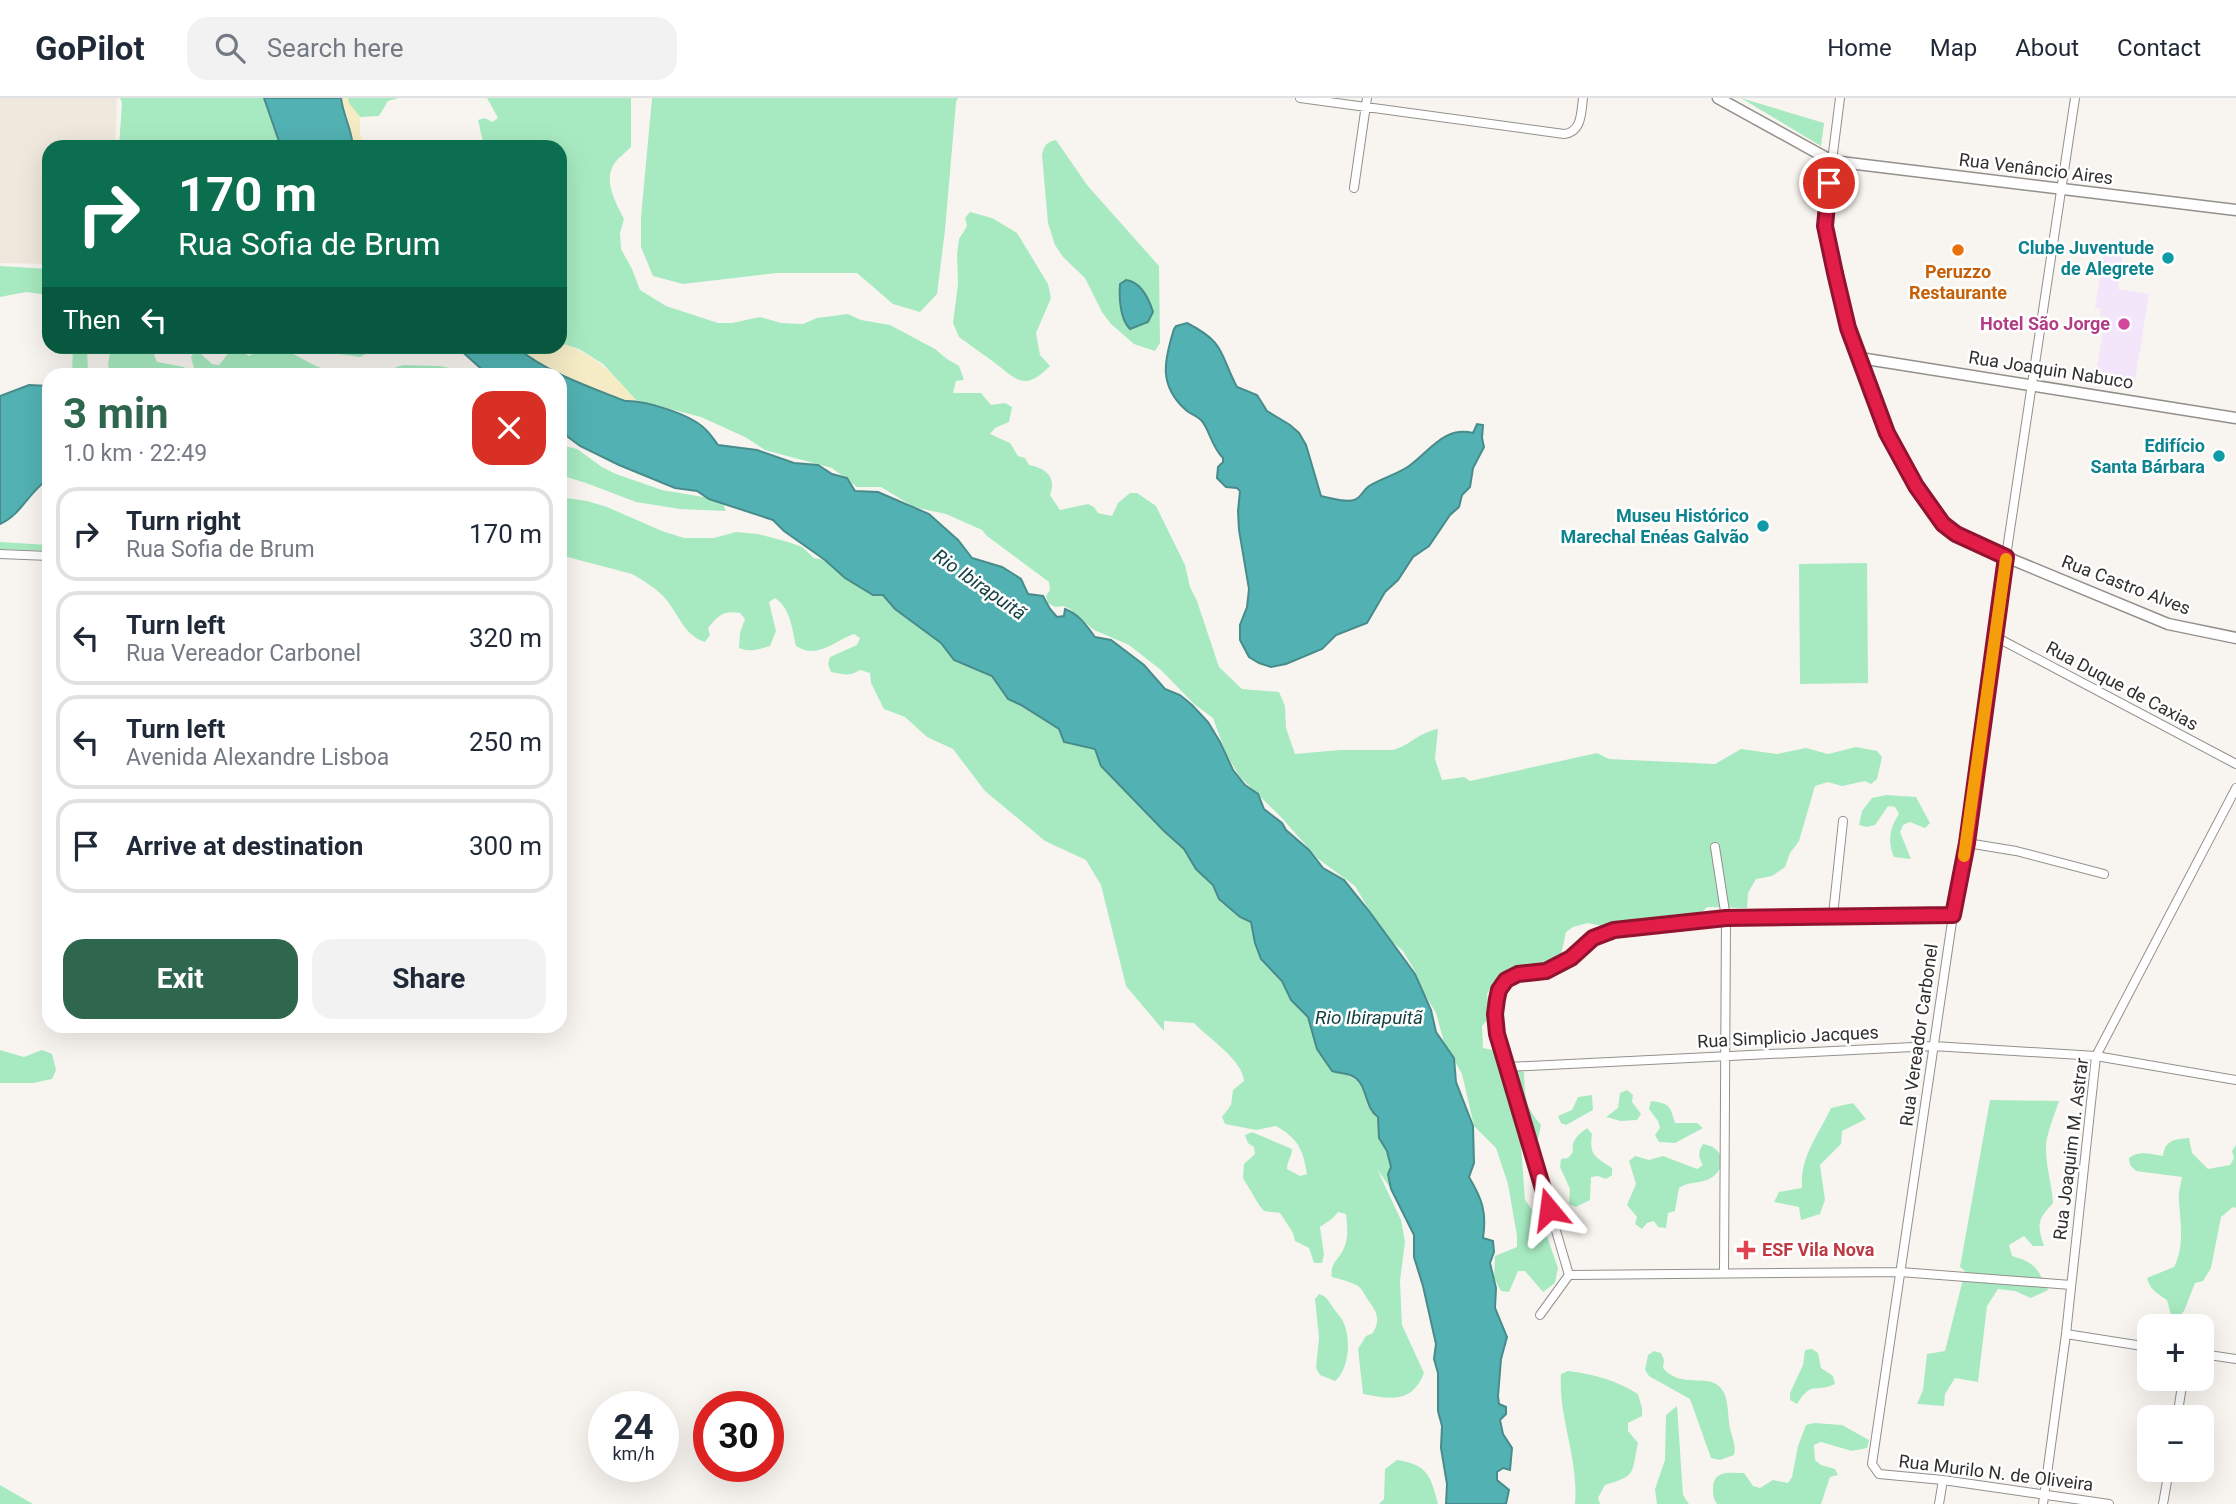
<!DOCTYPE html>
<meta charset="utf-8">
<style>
:root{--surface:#fff;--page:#f2f2f3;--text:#1f2937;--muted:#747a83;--line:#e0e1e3;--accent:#2e664e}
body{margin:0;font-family:Roboto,sans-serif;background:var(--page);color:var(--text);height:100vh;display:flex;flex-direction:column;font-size:26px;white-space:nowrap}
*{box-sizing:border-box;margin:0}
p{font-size:23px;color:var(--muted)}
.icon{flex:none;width:38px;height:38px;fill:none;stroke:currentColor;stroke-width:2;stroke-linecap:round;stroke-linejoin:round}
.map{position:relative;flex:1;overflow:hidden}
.panel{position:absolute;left:42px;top:270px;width:525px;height:665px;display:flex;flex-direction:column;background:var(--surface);border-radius:21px;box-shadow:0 7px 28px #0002}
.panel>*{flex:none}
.top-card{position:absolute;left:42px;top:42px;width:525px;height:214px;border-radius:21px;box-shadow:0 7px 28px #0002;background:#0b6e4f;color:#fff;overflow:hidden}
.fabs{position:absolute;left:2137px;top:1216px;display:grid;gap:14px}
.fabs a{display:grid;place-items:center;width:77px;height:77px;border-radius:14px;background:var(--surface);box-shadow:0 7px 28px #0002;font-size:35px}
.speed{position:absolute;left:588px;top:1293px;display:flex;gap:14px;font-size:35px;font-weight:700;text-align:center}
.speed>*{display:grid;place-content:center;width:91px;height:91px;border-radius:50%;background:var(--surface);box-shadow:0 7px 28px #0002;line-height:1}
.speed small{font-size:18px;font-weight:400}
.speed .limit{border:10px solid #d22;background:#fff;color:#111}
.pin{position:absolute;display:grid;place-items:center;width:60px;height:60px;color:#fff;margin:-30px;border:4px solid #fff;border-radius:50%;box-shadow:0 2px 7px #0007}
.me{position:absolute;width:77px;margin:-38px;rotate:344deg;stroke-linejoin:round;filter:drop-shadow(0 0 5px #0008)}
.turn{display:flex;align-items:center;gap:24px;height:147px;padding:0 21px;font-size:32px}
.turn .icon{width:91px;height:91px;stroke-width:2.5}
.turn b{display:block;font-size:49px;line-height:60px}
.then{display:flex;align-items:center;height:66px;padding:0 21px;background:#0003;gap:14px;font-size:26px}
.round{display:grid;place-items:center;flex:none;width:74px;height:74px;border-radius:21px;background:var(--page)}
.head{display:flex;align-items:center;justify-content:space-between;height:119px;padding:0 21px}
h1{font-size:42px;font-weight:700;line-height:52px;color:var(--accent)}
.action{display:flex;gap:14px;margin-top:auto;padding:14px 21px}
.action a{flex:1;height:80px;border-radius:21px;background:var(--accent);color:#fff;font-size:28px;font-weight:700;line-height:80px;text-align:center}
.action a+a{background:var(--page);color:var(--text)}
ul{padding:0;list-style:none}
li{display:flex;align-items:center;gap:21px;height:94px;margin:0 14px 10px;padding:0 7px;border:4px solid var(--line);border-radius:21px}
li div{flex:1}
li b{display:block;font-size:26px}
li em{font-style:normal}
header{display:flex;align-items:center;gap:42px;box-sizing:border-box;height:98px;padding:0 35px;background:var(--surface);border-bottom:2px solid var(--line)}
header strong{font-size:33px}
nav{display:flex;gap:38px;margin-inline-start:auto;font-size:24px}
.search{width:490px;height:63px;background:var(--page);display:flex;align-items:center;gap:18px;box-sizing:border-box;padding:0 24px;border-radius:21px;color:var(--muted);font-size:26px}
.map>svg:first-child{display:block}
.commercial{fill:#f3e6fa}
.built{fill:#efe8dc}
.green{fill:#a7eac1}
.sand{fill:#f5ecc6}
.water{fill:#52b2b3;stroke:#488b8b;stroke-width:2}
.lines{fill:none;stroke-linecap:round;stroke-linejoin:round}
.street-casing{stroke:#93908c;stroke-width:10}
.secondary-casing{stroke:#93908c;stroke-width:13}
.street{stroke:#fff;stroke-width:8}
.secondary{stroke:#fff;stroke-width:10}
.route-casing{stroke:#92132f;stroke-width:18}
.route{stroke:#e11d48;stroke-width:12}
.slow{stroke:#f59e0b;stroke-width:12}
.food-dot{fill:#e8710a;stroke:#fff;stroke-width:2.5}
.culture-dot{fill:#0f9aa8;stroke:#fff;stroke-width:2.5}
.hotel-dot{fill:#d1479c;stroke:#fff;stroke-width:2.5}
.health-dot{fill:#e0444e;stroke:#fff;stroke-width:2.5}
.labels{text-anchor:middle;stroke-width:5;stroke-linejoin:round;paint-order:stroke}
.street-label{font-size:18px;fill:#31302e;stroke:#fff}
.culture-label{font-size:18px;font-weight:bold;fill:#0d838f;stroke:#fff;text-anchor:end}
.food-label{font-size:18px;font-weight:bold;fill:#c56008;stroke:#fff}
.hotel-label{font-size:18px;font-weight:bold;fill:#b23c85;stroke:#fff;text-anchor:end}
.health-label{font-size:18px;font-weight:bold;fill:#be3a42;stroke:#fff;text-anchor:start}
.water-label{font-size:19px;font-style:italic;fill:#113e3f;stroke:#fff}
</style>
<header>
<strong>GoPilot</strong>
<div class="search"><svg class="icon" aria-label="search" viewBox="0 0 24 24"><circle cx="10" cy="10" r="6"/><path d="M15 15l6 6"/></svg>Search here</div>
<nav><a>Home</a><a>Map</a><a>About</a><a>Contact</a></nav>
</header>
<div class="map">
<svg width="2236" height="1406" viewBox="0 0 2236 1406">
<rect width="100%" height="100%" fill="#f8f5f0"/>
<path class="commercial" d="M2104,153L2123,156L2118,191L2149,196L2134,289L2095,283L2105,219L2100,218L2101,211L2095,210Z"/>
<path class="built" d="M0,0H117L115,49H49V166L0,165Z"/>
<path class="green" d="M120,0H264L281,49H119L122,5Z
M348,0H399L388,3L379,18L360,19L348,5Z
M487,0H631V49C626,54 618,60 614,66C603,83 616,105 624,121L620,135L621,151L632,171L640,192L666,208L718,225H732L760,219L781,225L803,226L817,220L848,216L861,222L890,227L935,251L947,261L959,268L964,282L956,283L953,295H981L991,307L1005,305L1012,309L1009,324L995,330L990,336L1010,345L1018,358L1025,360L1029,367C1045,370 1057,378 1050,397L1060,412L1088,406L1094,409L1098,415L1112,418L1118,405L1130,395H1137L1156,408L1185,467L1190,489L1197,503L1219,569L1242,591L1279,594L1285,608L1286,630L1295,656L1340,652H1392C1410,648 1417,635 1438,631L1435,661L1442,682L1464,679L1470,683L1597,655L1609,661L1715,666L1741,651L1777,656L1806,650L1828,656L1856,649L1877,653L1882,659L1877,681L1871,686L1865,683L1842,688L1828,684L1815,688L1799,743L1790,755L1785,769L1772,778L1756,781L1748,795L1747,810L1707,809L1701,815L1639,821L1611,830L1588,825L1573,829L1566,834L1561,857L1556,863L1542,869L1510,871L1497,880L1487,896L1490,919L1482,928L1483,950L1507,955L1509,970L1524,974C1525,999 1525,1008 1541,1027L1538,1041L1530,1043L1526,1049L1521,1048L1525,1102L1543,1127L1558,1170L1555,1185L1543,1194L1525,1173H1518L1509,1194L1501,1193L1494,1180L1495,1158L1517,1149V1138L1508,1086L1496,1050L1474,1028L1462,976L1444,944L1436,915L1424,895L1415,873L1403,853L1384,837L1355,788L1317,760L1281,719L1240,679L1226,656L1213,620L1194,606L1161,572L1129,547L1094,532L1070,511L1063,508L1055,509L1048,505L1046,498L1050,492L1049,484L987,438L982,432L946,416L914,409L881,389H857L832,370L765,352L745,339L701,319L636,302L603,266L579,251L560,245V49H482L483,44L478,22L485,20L492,24L498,20Z
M652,0H958L956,4L945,132L937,196L920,214L893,206L857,175H777L683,186L653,178L641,149V119Z
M1741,0L1824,25L1821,48Z
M1056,42L1087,87L1159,168L1160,245L1155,253L1134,246L1111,226L1102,214L1085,180L1063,159L1055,147L1048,125L1042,57C1044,47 1047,44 1056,42Z
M970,114L992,120L1017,135L1048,186L1051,200L1036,235L1040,257L1050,268C1025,293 1018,283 995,265C983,256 971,248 959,239L953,225L958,186L957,156L959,141L967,128L965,120Z
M0,168L49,171V197L26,194L0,199Z
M73,249H87L88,276H72Z
M111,249H151L157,264L184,269L192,276H110L108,267Z
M266,249C285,249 300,260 316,268C323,271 331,273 337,276H201L194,270L191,259L193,256H201L212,266L219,267L231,252H239L249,258Z
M309,249H373L370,254L360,259L312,252Z
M403,267L440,268L478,276H392L396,269Z
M560,347L577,351L602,369L616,376L662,392L709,400L723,406L726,413L680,411L636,404L586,385L560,377Z
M560,399L587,403L607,409L662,433L684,440H714L736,434L758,436L788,444L802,449L814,460L825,462L845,480L873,497H883L895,511L941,545L954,562L992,578L1008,601L1021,607L1095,651L1101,668L1164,733L1184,751L1196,771L1213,787L1220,801L1240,819L1251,824L1255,845L1261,861L1282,883L1291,902L1308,919L1317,951L1332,973C1381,984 1354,1003 1378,1019L1379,1040L1387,1053L1391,1069L1388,1076L1391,1091L1377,1071L1401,1122L1405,1144L1400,1183L1402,1227L1424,1275C1412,1306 1390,1301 1363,1296L1358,1251L1366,1238L1373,1235C1382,1219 1375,1212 1366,1199C1363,1193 1360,1188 1354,1186C1348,1183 1339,1181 1332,1179C1329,1165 1340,1161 1344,1150C1349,1139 1347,1127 1346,1116L1338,1114L1333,1120L1320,1129L1324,1157L1322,1165H1314L1309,1150L1295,1143L1293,1135L1280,1115L1264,1113L1259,1107L1243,1080L1244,1066L1255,1056L1254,1049L1248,1045L1245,1037L1252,1034L1292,1051C1292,1059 1287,1063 1287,1071L1300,1078L1307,1076C1303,1051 1298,1041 1276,1028L1256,1032L1225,1026L1222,1019L1231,1007L1233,992L1244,983C1242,961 1209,941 1194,925L1164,923V933L1126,888L1101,787L1086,762L1045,743L985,693L953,651L927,639L905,619L884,611L871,585L870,575L860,572C850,579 842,576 831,574L828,566L830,559L857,547L860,540L854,536C834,543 817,562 796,548C792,531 791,511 775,500L769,504L776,533L770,548C759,551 750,555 739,550L740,535L745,521L740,515C724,512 718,517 708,530L710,537L705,544C683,537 678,514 664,499C656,490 642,482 632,476L560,457Z
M0,444L49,447V453L0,451Z
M1867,465L1868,585L1800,586L1799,466Z
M1886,697L1916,699L1930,725L1925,730L1910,724L1903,727L1900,734L1911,761L1894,759C1887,743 1890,729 1899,716L1895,709L1888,708L1875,727L1867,729L1859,727L1862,713L1872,700Z
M0,952L24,959L42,952L52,956L56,972L52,981L33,985H0Z
M1627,992L1633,997L1632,1004L1641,1016L1637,1022L1621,1023L1606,1019L1618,1010L1620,995Z
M1592,997L1593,1012L1566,1027L1561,1025L1558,1018L1572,1012L1578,999Z
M1990,1002L2059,1003C2055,1016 2045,1039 2046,1051C2046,1070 2052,1086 2053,1105C2037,1122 2037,1126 2044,1148H2033L2024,1138L2009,1147L2012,1158C2036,1165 2037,1170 2048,1192L2031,1200L2015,1193L1998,1191L1987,1208L1978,1284L1955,1280L1945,1296L1944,1308L1917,1306L1923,1292L1927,1256L1945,1253L1965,1173L1960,1169Z
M1651,1003C1670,1006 1670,1007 1675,1025H1697L1703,1030L1675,1045L1659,1044L1655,1037L1660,1030L1658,1023L1649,1011Z
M1853,1005L1866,1021L1842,1033L1841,1046L1820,1067L1825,1102L1820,1116L1801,1122L1799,1109L1774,1104L1779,1094L1802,1090C1800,1058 1818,1038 1831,1010Z
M1587,1030L1592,1036C1589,1058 1595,1058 1612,1070V1077L1606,1081L1598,1078L1591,1079L1590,1102L1576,1109L1569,1106L1570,1091L1560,1069L1561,1061L1568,1060L1573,1054C1571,1042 1577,1038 1587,1030Z
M2189,1040L2192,1055L2208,1071L2230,1067L2234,1060L2232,1053L2236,1047V1110L2233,1109L2221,1119L2211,1170L2203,1183L2195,1185L2184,1213L2178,1219L2171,1217L2167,1202C2158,1196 2150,1192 2147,1180L2174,1169C2185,1148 2180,1124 2179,1102C2178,1094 2181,1086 2182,1079L2136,1073L2130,1067L2129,1060C2139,1052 2151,1056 2163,1058C2165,1042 2175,1041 2189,1040Z
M1703,1046C1724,1049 1728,1069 1711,1080C1701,1086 1689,1083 1679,1090L1675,1113L1668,1115L1666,1130L1658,1129L1654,1123L1647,1125L1642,1131L1635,1126L1637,1119L1627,1107L1636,1086L1629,1063L1635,1058L1649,1062L1663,1058L1697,1071L1703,1067C1698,1059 1698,1054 1703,1046Z
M1319,1196C1327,1198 1329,1204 1334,1211C1336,1214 1339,1217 1341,1220C1352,1236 1350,1271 1335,1283L1320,1277L1316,1270L1319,1240L1315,1201Z
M1812,1251L1818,1255L1821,1270L1833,1278L1835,1286C1814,1296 1813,1281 1797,1306L1790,1302V1295L1803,1267L1805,1252Z
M1654,1253L1661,1255L1664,1262L1663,1270C1683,1294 1714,1270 1725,1297C1728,1305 1728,1316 1729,1324C1730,1336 1737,1346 1734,1357L1720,1362L1711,1360L1690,1301L1649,1278L1645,1272L1648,1257Z
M1568,1273C1594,1276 1615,1282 1638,1296L1642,1310V1318L1628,1325V1333L1638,1345C1631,1377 1637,1377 1605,1387L1598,1400L1600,1406H1575C1579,1361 1558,1319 1561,1276Z
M1677,1308L1683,1397L1689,1406H1657L1655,1391L1665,1362L1666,1317Z
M1814,1325L1842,1327L1869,1342L1867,1350L1852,1353L1821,1344L1814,1347L1815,1362L1821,1367L1835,1371L1838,1377L1830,1379L1821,1406H1717C1713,1400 1713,1397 1713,1390C1714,1371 1730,1375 1744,1375L1753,1388L1760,1390L1773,1382L1788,1385L1792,1379L1798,1348L1806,1327Z
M1397,1362C1427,1366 1431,1378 1438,1406H1379L1384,1401L1385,1371Z
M0,1387L33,1406H0Z"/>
<path class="sand" d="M341,0H348L349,5L360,19V36L365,49H353C352,32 343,17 341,0Z
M560,245C596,256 612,276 636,302L625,303C587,288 548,275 516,249L560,248Z"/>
<path class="water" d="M264,0H341C343,17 352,32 353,49H281Z
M1126,182C1141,184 1149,201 1153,214L1148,224L1130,231C1120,221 1119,200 1120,186Z
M1187,225C1226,245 1219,255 1237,289L1257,297L1267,313L1290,327L1299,335L1306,347L1321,398C1331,400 1345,405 1354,402C1361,400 1363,392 1369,388C1382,380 1396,377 1409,368C1430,353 1444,328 1473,335L1477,326L1483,327L1482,340L1484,349L1473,370L1470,389L1462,397L1459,409L1450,417L1429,448L1413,459L1398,482L1385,494L1367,525L1336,537L1322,551L1286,566L1271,569L1259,565L1249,559L1240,542V527L1247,509L1249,491L1239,432L1238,413L1240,393L1237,390L1226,389L1217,380L1218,369L1223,364V360C1211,348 1209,330 1201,322C1197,318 1191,316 1187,313C1158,288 1164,263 1174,231L1176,228Z
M457,249H516C548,275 587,288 625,303C645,302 689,316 704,330C710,335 714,342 718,347L757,352L794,365L818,367L832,376L847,380L855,393L878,394L929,416L958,442L972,460L1002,469L1015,477L1021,481L1028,496L1043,498L1050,511L1057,519L1064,518L1065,511C1079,516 1087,528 1095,539L1111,542L1144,567L1165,591L1180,597L1192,607L1208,624L1220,644L1233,672L1245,687L1258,696L1264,711L1282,725L1286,732L1309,752L1323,770L1344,782L1369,813L1415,876L1431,912L1436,934L1454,960L1456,984L1473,1028L1474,1065L1469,1079C1482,1101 1487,1114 1483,1140L1493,1143L1494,1154L1490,1165L1496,1190L1495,1210L1507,1239L1501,1261L1498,1298L1499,1306L1506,1309V1316L1500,1322L1503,1336L1512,1350L1510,1372L1503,1370L1497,1374V1382L1509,1392L1506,1406H1446L1447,1386L1441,1350L1442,1328L1438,1313V1275L1434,1261L1436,1246L1423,1188L1414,1159V1137L1391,1091L1388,1076L1391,1069L1387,1053L1379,1040L1378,1019C1363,1009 1369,984 1350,977C1344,975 1338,975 1332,973L1317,951L1308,919L1291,902L1282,883L1261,861L1255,845L1251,824L1240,819L1219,801L1213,787L1196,771L1184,751L1164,733L1101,668L1095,651L1064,644L1059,631L1021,607L1008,601L992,578L954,562L941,545L895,511L883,497H873L845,480L825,462L784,433L773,422L709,401L697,393L675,390L619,367L580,348L560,333V276H487Z
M29,287L49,288V376L48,381C28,395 21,417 0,426V298Z"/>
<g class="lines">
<g class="street-casing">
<path id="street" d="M1300,0L1564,36C1582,34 1581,15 1583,0
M2075,0L1994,538L1967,745L1953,817L1872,1366L1879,1376L1943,1382L2109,1406
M1832,63L1840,0
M1354,90L1367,0
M0,456L49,458
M1994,538L2236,666
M1967,745L2016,753L2104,776
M1715,749L1726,820L1724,1175
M1833,817L1843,723
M1508,969L1933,948L2096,958L2236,982
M1569,1177L1900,1174L2071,1187
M1540,1217L1569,1177L1508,969L1499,946L1495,916L1499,892L1506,882L1518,876L1546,873L1571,860L1593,840L1614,832L1726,820L1953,817
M2066,1236L2149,1249
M2202,1256L2236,1261
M2177,1320L2183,1281
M1939,1406L1943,1382
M2043,1406L2066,1236L2096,958L2236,690
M2163,1406L2169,1372"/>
</g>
<g class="secondary-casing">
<path id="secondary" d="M1718,0L1832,63L2236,112
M1832,63L1825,128L1848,230L1887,335L1916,388L1943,426L1956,436L2006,459L2168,526L2236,540
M1860,260L2236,320"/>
</g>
<use href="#street" class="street"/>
<use href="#secondary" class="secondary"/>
</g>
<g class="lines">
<g class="route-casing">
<path id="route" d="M1549,1111L1497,936L1495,916L1497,901L1499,892L1506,882L1518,876L1546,873L1571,860L1593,840L1614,832L1726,820L1953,817L1967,745L2006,459L1956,436L1943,426L1916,388L1887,335L1848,230L1835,175L1825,128L1829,85"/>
</g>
<use href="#route" class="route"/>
<path class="slow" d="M1964,758L2006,461"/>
</g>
<circle class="food-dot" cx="1958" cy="152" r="7"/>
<g class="culture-dot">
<circle cx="2168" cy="160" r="7"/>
<circle cx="2219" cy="358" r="7"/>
<circle cx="1763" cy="428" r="7"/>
</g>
<circle class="hotel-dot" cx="2124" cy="226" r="7"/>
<path class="health-dot" d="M1742.5 1141.5h7v7h7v7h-7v7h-7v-7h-7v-7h7z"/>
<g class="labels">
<g class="street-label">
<text transform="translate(2036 71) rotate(7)" y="6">Rua Venâncio Aires</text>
<text transform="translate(2051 272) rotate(9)" y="6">Rua Joaquin Nabuco</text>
<text transform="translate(2126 487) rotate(21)" y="6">Rua Castro Alves</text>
<text transform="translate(2122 588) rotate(28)" y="6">Rua Duque de Caxias</text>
<text transform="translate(1919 937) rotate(-82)" y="6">Rua Vereador Carbonel</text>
<text transform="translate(1788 939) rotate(-3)" y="6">Rua Simplicio Jacques</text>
<text transform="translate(2071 1051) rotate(-83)" y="6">Rua Joaquim M. Astrar</text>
<text transform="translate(1996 1375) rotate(7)" y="6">Rua Murilo N. de Oliveira</text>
</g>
<g class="culture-label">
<text x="2154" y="156">Clube Juventude<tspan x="2154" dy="21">de Alegrete</tspan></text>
<text x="2205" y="354">Edifício<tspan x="2205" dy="21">Santa Bárbara</tspan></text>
<text x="1749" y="424">Museu Histórico<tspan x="1749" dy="21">Marechal Enéas Galvão</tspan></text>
</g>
<g class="food-label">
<text x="1958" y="180">Peruzzo<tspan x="1958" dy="21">Restaurante</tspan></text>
</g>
<g class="hotel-label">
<text x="2110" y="232">Hotel São Jorge</text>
</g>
<g class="health-label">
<text x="1762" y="1158">ESF Vila Nova</text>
</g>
<g class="water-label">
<text transform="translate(980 486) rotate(35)" y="7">Rio Ibirapuitã</text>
<text x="1369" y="926">Rio Ibirapuitã</text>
</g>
</g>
</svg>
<div class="fabs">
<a>+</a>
<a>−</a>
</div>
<div class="speed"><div>24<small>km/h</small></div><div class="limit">30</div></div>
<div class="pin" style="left:1829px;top:85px;background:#d93025"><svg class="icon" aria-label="arrive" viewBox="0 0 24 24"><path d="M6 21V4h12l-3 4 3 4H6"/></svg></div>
<svg class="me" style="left:1549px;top:1111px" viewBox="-20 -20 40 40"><path d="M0-17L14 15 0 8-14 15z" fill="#e11d48" stroke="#fff" stroke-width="4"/></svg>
<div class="top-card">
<div class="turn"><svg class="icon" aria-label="right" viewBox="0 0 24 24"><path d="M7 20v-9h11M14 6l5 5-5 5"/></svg><div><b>170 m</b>Rua Sofia de Brum</div></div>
<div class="then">Then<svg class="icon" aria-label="left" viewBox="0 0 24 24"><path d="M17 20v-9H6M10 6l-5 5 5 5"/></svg></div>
</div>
<section class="panel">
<div class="head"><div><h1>3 min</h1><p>1.0 km · 22:49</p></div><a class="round" style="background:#d93025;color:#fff"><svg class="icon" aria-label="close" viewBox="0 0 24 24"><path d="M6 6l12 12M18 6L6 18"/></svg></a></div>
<ul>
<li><svg class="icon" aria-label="right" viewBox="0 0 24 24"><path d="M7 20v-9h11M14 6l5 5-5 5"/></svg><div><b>Turn right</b><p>Rua Sofia de Brum</p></div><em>170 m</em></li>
<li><svg class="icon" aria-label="left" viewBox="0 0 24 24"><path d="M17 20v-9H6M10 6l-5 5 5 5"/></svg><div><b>Turn left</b><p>Rua Vereador Carbonel</p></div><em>320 m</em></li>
<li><svg class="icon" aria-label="left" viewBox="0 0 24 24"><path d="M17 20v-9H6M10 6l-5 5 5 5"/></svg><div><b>Turn left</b><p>Avenida Alexandre Lisboa</p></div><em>250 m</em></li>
<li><svg class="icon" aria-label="arrive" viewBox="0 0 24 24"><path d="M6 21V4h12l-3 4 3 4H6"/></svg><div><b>Arrive at destination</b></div><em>300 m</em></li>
</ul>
<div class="action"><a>Exit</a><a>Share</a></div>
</section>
</div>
